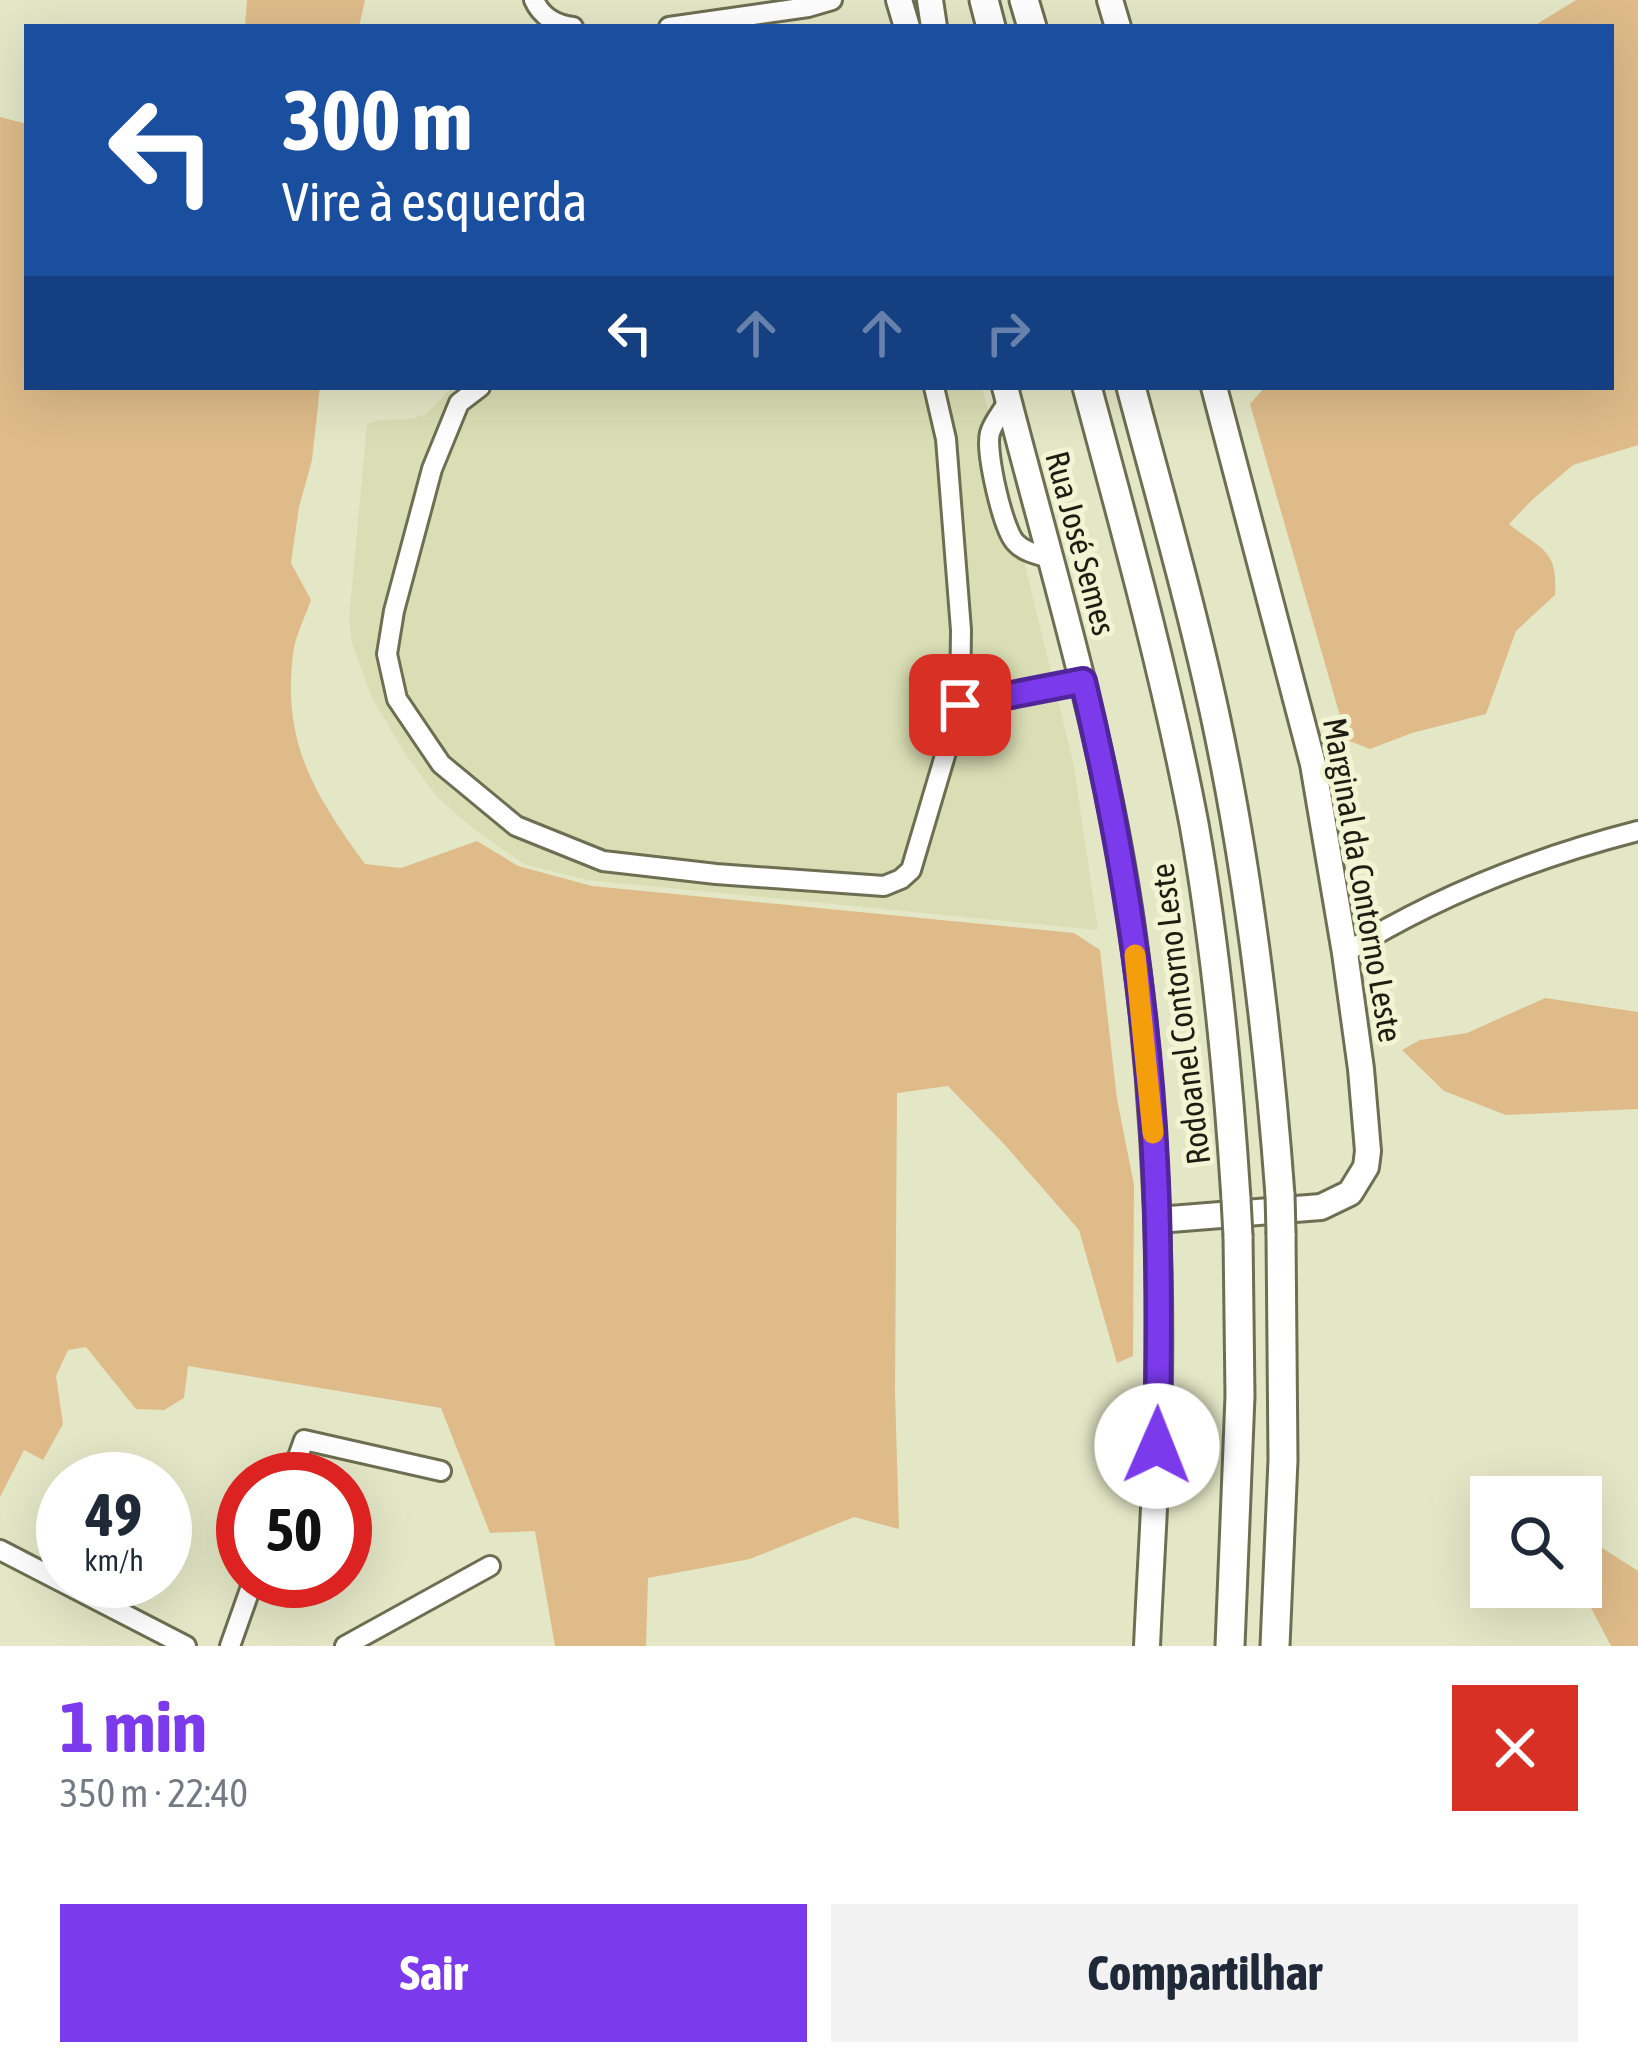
<!DOCTYPE html>
<html lang="pt">
<meta charset="utf-8">
<style>
:root{--surface:#fff;--page:#f2f2f3;--text:#1f2937;--muted:#747a83;--accent:#7c3aed}
body{margin:0;font-family:"Asap Condensed",sans-serif;background:var(--page);color:var(--text);height:100vh;display:flex;flex-direction:column;font-size:45px;white-space:nowrap}
*{box-sizing:border-box;margin:0}
p{font-size:39px;color:var(--muted)}
.icon{flex:none;width:66px;height:66px;fill:none;stroke:currentColor;stroke-width:2;stroke-linecap:round;stroke-linejoin:round}
.map{position:relative;height:1646px;overflow:hidden}
.drawer{display:flex;flex-direction:column;background:var(--surface);flex:1}
.drawer>*{flex:none}
.guide{position:absolute;left:24px;top:24px;width:1590px;height:366px;border-radius:0px;box-shadow:0 12px 48px #0002;background:#1a4fa0;color:#fff;overflow:hidden}
.tools{position:absolute;left:1470px;top:1476px;display:grid;gap:24px}
.tools a{display:grid;place-items:center;width:132px;height:132px;border-radius:0px;background:var(--surface);box-shadow:0 12px 48px #0002;font-size:60px}
.speed{position:absolute;left:36px;top:1452px;display:flex;gap:24px;font-size:60px;font-weight:700;text-align:center}
.speed>*{display:grid;place-content:center;width:156px;height:156px;border-radius:50%;background:var(--surface);box-shadow:0 12px 48px #0002;line-height:1}
.speed small{font-size:30px;font-weight:400}
.speed .limit{border:18px solid #d22;background:#fff;color:#111}
.pin{position:absolute;display:grid;place-items:center;width:102px;height:102px;color:#fff;margin:-51px;border-radius:24px;box-shadow:0 6px 18px #0006}
.me{position:absolute;width:132px;margin:-66px;rotate:1deg;stroke-linejoin:round;filter:drop-shadow(0 0 9px #0008)}
.turn{display:flex;align-items:center;gap:42px;height:252px;padding:0 60px;font-size:54px}
.turn .icon{width:156px;height:156px;stroke-width:2.5}
.turn b{display:block;font-size:84px;line-height:102px}
.lanes{display:flex;align-items:center;height:114px;padding:0 60px;background:#0003;justify-content:center;gap:60px;direction:ltr}
.lanes .off{opacity:.35}
.round{display:grid;place-items:center;flex:none;width:126px;height:126px;border-radius:0px;background:var(--page)}
.overview{display:flex;align-items:center;justify-content:space-between;height:204px;padding:0 60px}
h1{font-size:72px;font-weight:700;line-height:90px;color:var(--accent)}
.action{display:flex;gap:24px;margin-top:auto;padding:24px 60px}
.action a{flex:1;height:138px;border-radius:0px;background:var(--accent);color:#fff;font-size:48px;font-weight:700;line-height:138px;text-align:center}
.action a+a{background:var(--page);color:var(--text)}
.map>svg:first-child{display:block}
.built{fill:#d9deb4}
.green{fill:#debb89}
.lines{fill:none;stroke-linecap:round;stroke-linejoin:round}
.minor-casing{stroke:#6c6f51;stroke-width:24}
.major-casing{stroke:#6c6f51;stroke-width:30}
.highway-casing{stroke:#6c6f51;stroke-width:33}
.minor{stroke:#fff;stroke-width:18}
.major{stroke:#fff;stroke-width:24}
.highway{stroke:#fff;stroke-width:27}
.highway-bridge-casing{stroke:#6c6f51;stroke-width:33;stroke-linecap:butt}
.highway-bridge{stroke:#fff;stroke-width:27}
.route-casing{stroke:#51269a;stroke-width:30}
.route{stroke:#7c3aed;stroke-width:21}
.slow{stroke:#f59e0b;stroke-width:21}
.labels{text-anchor:middle;stroke-width:10;stroke-linejoin:round;paint-order:stroke}
.street-label{font-size:33px;fill:#1d1e12;stroke:#f1f5d3}
</style>
<div class="map">
<svg width="1638" height="1646" viewBox="0 0 1638 1646">
<rect width="100%" height="100%" fill="#e3e7c6"/>
<path class="built" d="M452,387H982L1074,767L1098,930L587,880L524,864L475,830L437,797L404,752L371,696L352,643L349,620L367,424L380,420L411,419L427,414Z"/>
<path class="green" d="M247,0H365L359,27H245Z
M1576,0H1638V445L1573,465L1533,499L1509,524C1541,550 1558,548 1555,595L1516,631L1486,714L1412,733L1370,749L1347,740L1250,404L1265,387H1611V27H1532Z
M0,117L27,124V387H320L312,460L299,507L291,563L311,600C305,617 295,637 293,654C282,744 315,795 365,864L401,868L477,841L518,866L592,886L1074,933L1100,950L1117,1099L1134,1185L1133,1356L1117,1363L1079,1230L1004,1144L948,1086L897,1093L895,1391L899,1529L854,1517L750,1559L648,1578L646,1646H555L535,1531L490,1533L441,1408L188,1366L184,1398L164,1410L136,1409L86,1347L68,1350L56,1376L63,1424L43,1460L24,1450L0,1497Z
M1545,998L1638,1012V1109L1506,1115L1444,1091L1402,1050L1420,1040L1467,1033Z
M1593,1542L1638,1571V1646H1611L1580,1587L1581,1554Z"/>
<g class="lines">
<g class="minor-casing">
<path id="minor" d="M534,0C541,16 556,25 573,27
M669,27L808,7L832,0
M480,387L459,403L432,469L394,611L387,654L397,699L441,764L516,826L603,861L716,874L884,886L901,879L911,870L960,705L961,630L946,439L934,387
M1009,400C1003,411 993,422 990,433C985,451 1003,531 1016,543C1024,552 1039,555 1050,558
M960,705L1083,681
M1345,953C1435,897 1536,857 1638,831
M290,1479L304,1440L441,1471
M0,1550L186,1646
M230,1646L253,1581
M345,1646L490,1566"/>
</g>
<g class="major-casing">
<path id="major" d="M899,0L907,27
M930,0L934,27
M1110,0L1118,27
M1005,387C1051,566 1106,744 1132,928C1153,1078 1161,1230 1159,1382C1157,1470 1151,1558 1147,1646
M1158,1220L1321,1207L1350,1193L1366,1167L1368,1151L1361,1069L1345,953L1313,764L1214,387"/>
</g>
<g class="highway-casing">
<path id="highway" d="M984,0L991,27
M1024,0L1032,27
M1087,387C1126,532 1166,677 1194,824C1216,948 1228,1073 1236,1199
M1131,387C1160,496 1191,604 1215,715C1249,873 1268,1034 1280,1195
M1230,1646L1240,1396L1238,1236
M1275,1646L1283,1460L1281,1234"/>
</g>
<use href="#minor" class="minor"/>
<use href="#major" class="major"/>
<use href="#highway" class="highway"/>
<g class="highway-bridge-casing">
<path id="highway-bridge" d="M1280,1195L1281,1234
M1236,1199L1238,1236"/>
</g>
<use href="#highway-bridge" class="highway-bridge"/>
</g>
<g class="lines">
<g class="route-casing">
<path id="route" d="M960,705L1083,681C1121,839 1147,999 1155,1162C1160,1257 1159,1351 1157,1446"/>
</g>
<use href="#route" class="route"/>
<path class="slow" d="M1135,955L1153,1133"/>
</g>
<g class="labels">
<g class="street-label">
<text transform="translate(1081 543) rotate(75)" y="12">Rua José Semes</text>
<text transform="translate(1363 880) rotate(80)" y="12">Marginal da Contorno Leste</text>
<text transform="translate(1180 1014) rotate(-97)" y="12">Rodoanel Contorno Leste</text>
</g>
</g>
</svg>
<div class="tools">
<a><svg class="icon" aria-label="search" viewBox="0 0 24 24"><circle cx="10" cy="10" r="6"/><path d="M15 15l6 6"/></svg></a>
</div>
<div class="speed"><div>49<small>km/h</small></div><div class="limit">50</div></div>
<div class="pin" style="left:960px;top:705px;background:#d93025"><svg class="icon" aria-label="arrive" viewBox="0 0 24 24"><path d="M6 21V4h12l-3 4 3 4H6"/></svg></div>
<svg class="me" style="left:1157px;top:1446px" viewBox="-20 -20 40 40"><circle r="19" fill="#fff"/><path d="M0-13L10 11 0 6-10 11z" fill="#7c3aed"/></svg>
<div class="guide">
<div class="turn"><svg class="icon" aria-label="left" viewBox="0 0 24 24"><path d="M17 20v-9H6M10 6l-5 5 5 5"/></svg><div><b>300 m</b>Vire à esquerda</div></div>
<div class="lanes"><svg class="icon" aria-label="left" viewBox="0 0 24 24"><path d="M17 20v-9H6M10 6l-5 5 5 5"/></svg><svg class="icon off" aria-label="ahead" viewBox="0 0 24 24"><path d="M12 20V5M6 11l6-6 6 6"/></svg><svg class="icon off" aria-label="ahead" viewBox="0 0 24 24"><path d="M12 20V5M6 11l6-6 6 6"/></svg><svg class="icon off" aria-label="right" viewBox="0 0 24 24"><path d="M7 20v-9h11M14 6l5 5-5 5"/></svg></div>
</div>
</div>
<section class="drawer">
<div class="overview"><div><h1>1 min</h1><p>350 m · 22:40</p></div><a class="round" style="background:#d93025;color:#fff"><svg class="icon" aria-label="close" viewBox="0 0 24 24"><path d="M6 6l12 12M18 6L6 18"/></svg></a></div>
<div class="action"><a>Sair</a><a>Compartilhar</a></div>
</section>
